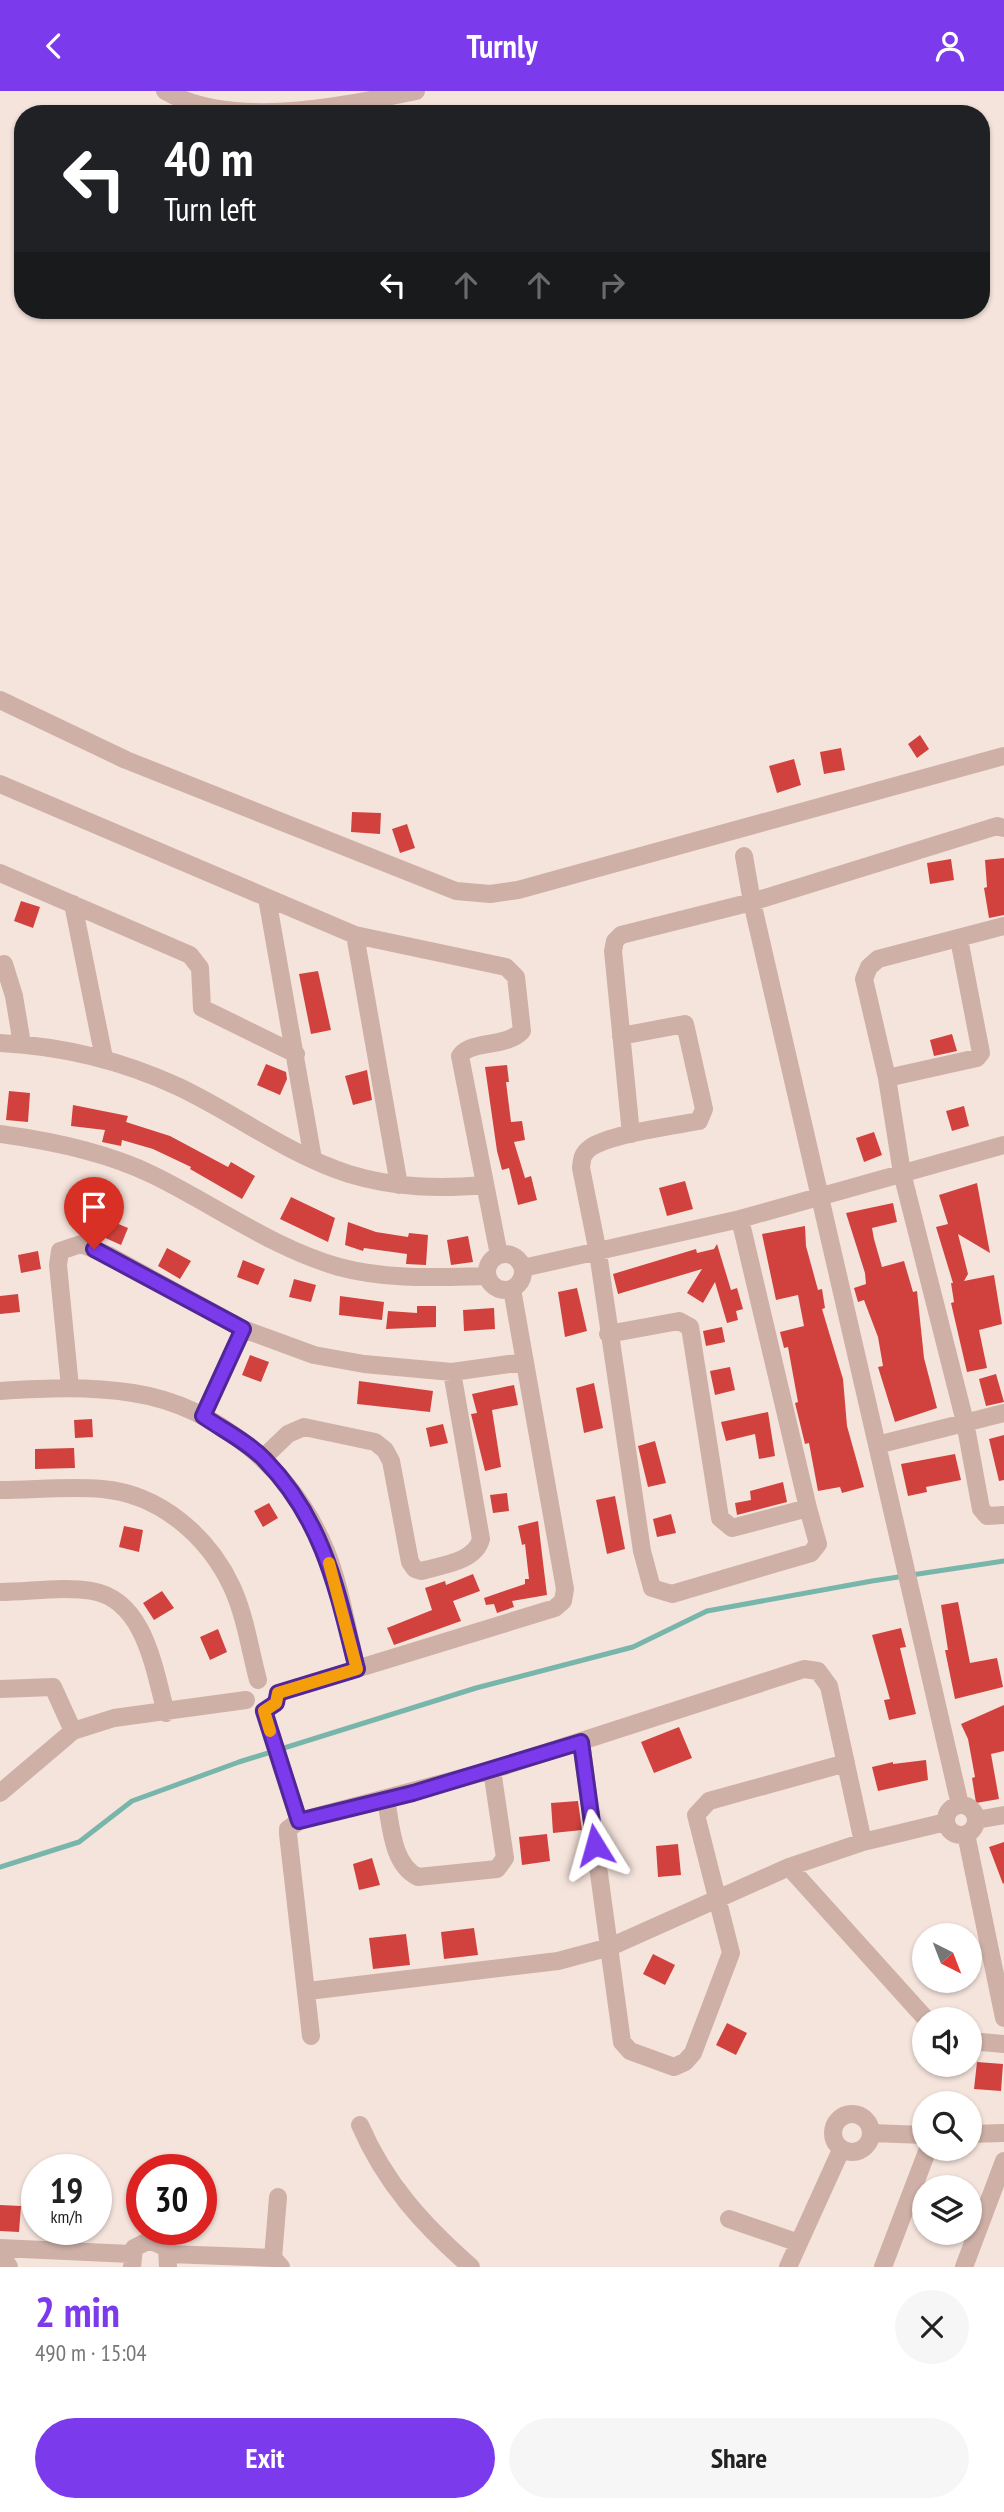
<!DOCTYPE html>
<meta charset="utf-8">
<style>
:root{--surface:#fff;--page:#f6f6f6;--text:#222;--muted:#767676;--accent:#7c3aed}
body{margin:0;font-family:"PT Sans Narrow",sans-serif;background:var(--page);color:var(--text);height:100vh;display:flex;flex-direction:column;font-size:26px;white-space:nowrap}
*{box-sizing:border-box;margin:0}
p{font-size:23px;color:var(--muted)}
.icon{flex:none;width:38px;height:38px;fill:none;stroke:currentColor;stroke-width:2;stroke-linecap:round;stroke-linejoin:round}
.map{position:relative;height:2176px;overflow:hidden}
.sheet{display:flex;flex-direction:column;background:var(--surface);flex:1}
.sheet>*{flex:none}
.guide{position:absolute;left:14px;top:14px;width:976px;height:214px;border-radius:28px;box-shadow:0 2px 5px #0004;background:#202124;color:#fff;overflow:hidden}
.needle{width:46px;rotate:138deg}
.controls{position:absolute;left:912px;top:1832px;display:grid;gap:14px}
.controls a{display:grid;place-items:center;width:70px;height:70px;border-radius:50%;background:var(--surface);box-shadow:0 2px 5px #0004;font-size:35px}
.speed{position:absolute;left:21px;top:2063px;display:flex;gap:14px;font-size:35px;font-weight:700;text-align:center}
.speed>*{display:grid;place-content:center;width:91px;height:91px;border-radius:50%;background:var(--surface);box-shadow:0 2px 5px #0004;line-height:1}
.speed small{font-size:18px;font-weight:400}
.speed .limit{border:10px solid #d22;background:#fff;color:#111}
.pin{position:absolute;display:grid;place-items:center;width:60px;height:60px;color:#fff;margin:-72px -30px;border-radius:50% 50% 50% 0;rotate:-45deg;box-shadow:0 0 7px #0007}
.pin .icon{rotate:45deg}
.me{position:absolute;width:77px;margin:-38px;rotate:352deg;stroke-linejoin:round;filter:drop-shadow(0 0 5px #0008)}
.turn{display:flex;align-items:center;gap:24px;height:147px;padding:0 35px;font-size:32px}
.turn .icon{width:91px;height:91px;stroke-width:2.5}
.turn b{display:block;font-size:49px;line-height:60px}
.lanes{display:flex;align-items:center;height:66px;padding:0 35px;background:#0003;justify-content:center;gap:35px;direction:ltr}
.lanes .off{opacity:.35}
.round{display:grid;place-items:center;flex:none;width:74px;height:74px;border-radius:37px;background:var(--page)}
.overview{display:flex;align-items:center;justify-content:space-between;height:119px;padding:0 35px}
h1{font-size:42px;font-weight:600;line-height:52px;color:var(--accent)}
.action{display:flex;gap:14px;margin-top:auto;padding:14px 35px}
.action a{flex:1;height:80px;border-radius:42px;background:var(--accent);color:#fff;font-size:28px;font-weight:600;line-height:80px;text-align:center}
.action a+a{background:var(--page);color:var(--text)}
header{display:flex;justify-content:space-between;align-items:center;height:91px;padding:0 35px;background:var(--accent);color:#fff;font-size:32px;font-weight:600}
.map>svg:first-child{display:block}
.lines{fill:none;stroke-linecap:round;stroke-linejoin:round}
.stream{stroke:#78b5aa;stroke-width:5}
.building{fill:#d1423e}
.minor{stroke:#ceb0a7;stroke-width:18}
.route-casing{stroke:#51269a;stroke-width:18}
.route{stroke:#7c3aed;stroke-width:12}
.slow{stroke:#f59e0b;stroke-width:12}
</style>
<header><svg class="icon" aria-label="back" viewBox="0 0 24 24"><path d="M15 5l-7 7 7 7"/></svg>Turnly<svg class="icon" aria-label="person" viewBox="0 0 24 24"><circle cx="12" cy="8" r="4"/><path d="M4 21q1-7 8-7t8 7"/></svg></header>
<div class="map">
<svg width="1004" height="2176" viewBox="0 0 1004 2176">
<rect width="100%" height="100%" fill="#f5e4dc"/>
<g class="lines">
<path class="stream" d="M0,1776L79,1751L132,1710L239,1671L476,1597L633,1556L707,1520L872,1490L1004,1470"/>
</g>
<path class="building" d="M920,644L929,658L917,667L908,653Z
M841,657L845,679L824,683L820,661Z
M794,668L801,694L777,702L769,675Z
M352,721L381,722L380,743L351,741Z
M407,733L415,757L400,762L392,738Z
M1004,767V824L989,827L984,797L987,796L985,769Z
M951,768L954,789L930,793L927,772Z
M21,810L40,816L33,837L14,830Z
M318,880L331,939L311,943L299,883Z
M952,943L957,960L934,965L930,949Z
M266,973L286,981L287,988L280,1004L257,994Z
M507,974L509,991H506L511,1031L522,1030L525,1049L514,1051L525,1087L531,1085L537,1109L518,1114L509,1077L502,1079L497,1060L485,976Z
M367,979L372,1009L353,1014L345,985Z
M9,1000L30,1002L28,1031L6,1029Z
M73,1014L128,1025L126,1031L170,1045L228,1076L231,1071L255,1085L242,1108L190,1078L191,1076L153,1058L122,1049L121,1055L102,1051L105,1039L71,1035Z
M964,1015L969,1035L952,1040L946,1020Z
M874,1041L882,1064L864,1071L856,1047Z
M685,1090L693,1118L667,1125L659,1097Z
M977,1092L990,1162L958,1143L968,1183L964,1190L994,1184L1002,1233L979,1239L987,1277L967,1281L951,1212L954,1211L951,1192H953L936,1136L948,1133L939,1104Z
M291,1106L335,1127L328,1151L280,1128Z
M893,1112L897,1131L872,1137L874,1148L882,1176L904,1170L913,1201L917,1200L924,1267L937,1317L895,1331L878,1276L883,1275L878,1246L864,1209L858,1211L854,1197L866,1193L865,1182L846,1122Z
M109,1129L128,1137L121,1154L101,1145Z
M348,1131L376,1141L408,1146L409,1142L428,1144L426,1174L406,1173L407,1163L364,1157L363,1160L345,1154Z
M805,1135L806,1155L818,1199L822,1198L825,1217L822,1218L843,1288L847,1335L864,1396L842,1402L840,1396L818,1400L809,1352L805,1353L795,1312L798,1311L788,1256L784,1257L780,1241L804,1235L798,1204L776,1209L762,1143Z
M468,1145L473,1171L451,1174L447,1149Z
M717,1153L731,1199L737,1197L743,1218L736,1220L738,1229L727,1232L715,1191L703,1212L687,1202L702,1178L618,1203L613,1183L696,1158L697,1162L714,1158Z
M167,1157L191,1170L180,1188L158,1175Z
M38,1160L41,1178L21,1182L18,1164Z
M243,1169L265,1178L258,1194L237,1186Z
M294,1188L316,1194L311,1211L289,1206Z
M577,1197L587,1240L565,1246L558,1201Z
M18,1203L20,1221L0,1223V1205Z
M340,1205L384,1211L382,1229L339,1224Z
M417,1215H436V1236L386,1238L388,1220L417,1222Z
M494,1217L495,1238L464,1240L463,1219Z
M722,1236L725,1251L706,1255L703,1240Z
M250,1264L269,1271L261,1291L242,1284Z
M730,1276L735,1299L715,1304L710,1280Z
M996,1283L1004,1311L986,1315L979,1288Z
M359,1290L433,1300L430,1321L357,1313Z
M594,1292L603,1337L584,1342L576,1297Z
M514,1294L518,1314L492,1319L501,1376L485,1380L471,1323L477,1322L472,1303Z
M768,1321L775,1365L759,1368L755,1343L726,1350L721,1331Z
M92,1328L93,1346L75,1347L74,1329Z
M443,1333L448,1352L430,1356L426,1337Z
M1004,1344V1389L999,1390L989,1348Z
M655,1350L666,1392L648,1396L638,1355Z
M74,1357L75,1377L35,1378V1358Z
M955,1363L961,1389L926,1396L927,1401L908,1405L901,1373Z
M783,1391L787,1411L737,1424L735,1412L751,1409L750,1400Z
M507,1402L509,1420L493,1422L490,1404Z
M615,1405L625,1458L607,1463L596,1409Z
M269,1412L278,1427L263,1436L254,1420Z
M671,1423L676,1442L657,1446L653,1428Z
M538,1430L547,1504L512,1510L514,1516L497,1522L494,1513L486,1514L484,1507L525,1493V1488H529L525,1453L522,1454L518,1435Z
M124,1435L143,1439L139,1461L119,1456Z
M473,1483L480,1500L453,1510L461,1530L394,1554L387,1537L432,1519L425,1497L445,1490L446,1494Z
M162,1500L174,1517L154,1529L143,1512Z
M958,1511L970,1572L997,1567L1003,1596L955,1608L945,1559H948L941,1514Z
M901,1537L906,1556L900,1557L916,1623L889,1629L884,1609L890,1608L872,1544Z
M218,1538L227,1561L210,1569L200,1546Z
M1004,1614V1660L991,1663L999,1708L976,1712L972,1687L975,1686L968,1648L961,1633Z
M679,1636L692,1667L654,1682L641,1651Z
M926,1669L928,1689L878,1700L872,1676L893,1671V1673Z
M578,1710L582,1739L553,1742L551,1712Z
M547,1743L550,1770L522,1774L519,1746Z
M1004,1751V1792L1003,1793L989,1756Z
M678,1753L681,1784L658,1786L656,1755Z
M372,1767L380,1794L359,1799L353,1773Z
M474,1837L478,1864L444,1868L441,1841Z
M406,1843L410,1874L373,1878L369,1847Z
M653,1863L675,1874L665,1894L643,1883Z
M727,1932L747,1942L736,1964L716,1954Z
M977,1971L1003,1973L1001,2000L974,1998Z
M0,2114L21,2115L19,2141L0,2140Z"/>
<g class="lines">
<path class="minor" d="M165,0C233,39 342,15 416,0
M0,609L126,669L456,800L490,803L518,799L1004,665
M0,693L355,844L506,876L516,886L522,940C506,957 470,949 460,965L499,1164
M744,765L752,811L960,1714
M0,782L190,864L200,877L202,917L296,963
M267,807L313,1068
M73,813L104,967
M1004,835L878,868L869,876L864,888L887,987L902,1082L965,1331L981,1418L987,1425L1004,1424
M355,844L399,1094
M4,873L14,905L22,953
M621,945L685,933L704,1018L699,1030C673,1035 609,1043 590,1057C582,1063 582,1068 581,1077L598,1162L642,1460L652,1497L672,1503L811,1462L818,1453L808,1417
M0,952C61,955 123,970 179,996C236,1023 289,1064 349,1083C395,1097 439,1098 485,1094
M887,987L977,967L981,962L959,848
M0,1043C52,1050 106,1061 153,1084C215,1114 272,1157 339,1176C387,1189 437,1186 487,1185
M631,1043L613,860L615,850L621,844L752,811L997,735L1004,737
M487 1181a18 18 0 1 1 36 0a18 18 0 1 1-36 0Z
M523,1177L740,1128L1004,1054
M608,1243L679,1230L690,1236L720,1427L732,1437L808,1417L740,1128
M70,1296L58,1174L60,1160L81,1153L108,1164L243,1238L314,1264L364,1273L452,1281L524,1271
M0,1300C45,1297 88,1295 133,1302C218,1315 294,1381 326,1460C341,1497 347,1539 357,1578
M203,1325L243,1238
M877,1354L1004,1322
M263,1367L288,1343L304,1336L375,1351L385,1359L391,1370L410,1471L415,1478L421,1480C442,1474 475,1471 481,1448L452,1281
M0,1399C33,1399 69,1395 102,1398C160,1403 208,1445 232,1496C245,1524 250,1559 258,1589
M0,1501C29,1501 63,1495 92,1500C145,1509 154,1578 166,1622
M0,1598L53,1596L73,1640
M278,1602L555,1517L563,1510L565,1498L512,1198
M264,1621L299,1730
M581,1651L622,1951L630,1960L674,1976L685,1971L693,1962L731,1862L696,1724L709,1710L846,1672
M0,1702L73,1640L114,1627L246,1609
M386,1709C391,1734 392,1774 418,1786L497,1778L505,1767L492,1679
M946 1729a15 15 0 1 1 30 0a15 15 0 1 1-30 0Z
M976,1729L1004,1724
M966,1743L1004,1927
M789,1776L926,1928
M308,1900L558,1870L610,1856L789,1776L863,1751L946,1731
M311,1945L288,1743V1738L299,1730L492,1679L804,1578L818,1580L829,1595L863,1751
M970,1950L1004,1953
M833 2042a19 19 0 1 1 38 0a19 19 0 1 1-38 0Z
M360,2034C385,2092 423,2134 471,2176
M872,2042L924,2044
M970,2043L1004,2042
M729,2128L796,2151
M0,2157L131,2163
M0,2161L9,2176
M169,2163L273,2167L281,2176
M273,2167L278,2106
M132,2176L134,2157L150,2149L167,2157L168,2176
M788,2176L841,2059
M883,2176L928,2058
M964,2176L1004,2070"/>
</g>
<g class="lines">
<g class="route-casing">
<path id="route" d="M94,1158L243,1238L203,1325C223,1339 248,1351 265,1369C324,1430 337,1499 357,1578L278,1602L276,1612L264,1620L299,1730L413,1702L581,1651L595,1754"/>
</g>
<use href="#route" class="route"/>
<path class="slow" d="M270,1640L264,1620L276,1612L278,1602L357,1578L329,1472"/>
</g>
</svg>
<div class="controls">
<a><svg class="needle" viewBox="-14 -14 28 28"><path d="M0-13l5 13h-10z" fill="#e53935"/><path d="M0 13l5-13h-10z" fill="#767676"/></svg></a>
<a><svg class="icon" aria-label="sound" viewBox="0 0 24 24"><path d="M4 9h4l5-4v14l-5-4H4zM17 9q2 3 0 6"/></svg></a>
<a><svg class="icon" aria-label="search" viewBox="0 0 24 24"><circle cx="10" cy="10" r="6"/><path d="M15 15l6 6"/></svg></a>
<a><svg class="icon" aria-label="layers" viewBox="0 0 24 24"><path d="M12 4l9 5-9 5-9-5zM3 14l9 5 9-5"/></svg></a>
</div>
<div class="speed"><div>19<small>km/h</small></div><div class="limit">30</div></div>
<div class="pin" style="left:94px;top:1158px;background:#d93025"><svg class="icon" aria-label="arrive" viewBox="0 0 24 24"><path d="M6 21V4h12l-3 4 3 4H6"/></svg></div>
<svg class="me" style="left:595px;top:1754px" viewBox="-20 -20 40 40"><path d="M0-17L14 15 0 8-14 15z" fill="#7c3aed" stroke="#fff" stroke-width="4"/></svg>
<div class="guide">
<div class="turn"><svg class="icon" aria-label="left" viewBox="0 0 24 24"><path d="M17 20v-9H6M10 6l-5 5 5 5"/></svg><div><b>40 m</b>Turn left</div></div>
<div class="lanes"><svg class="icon" aria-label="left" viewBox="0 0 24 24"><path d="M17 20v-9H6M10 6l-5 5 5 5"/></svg><svg class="icon off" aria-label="ahead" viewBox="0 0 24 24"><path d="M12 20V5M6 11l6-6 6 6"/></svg><svg class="icon off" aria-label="ahead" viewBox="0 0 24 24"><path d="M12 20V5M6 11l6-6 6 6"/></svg><svg class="icon off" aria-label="right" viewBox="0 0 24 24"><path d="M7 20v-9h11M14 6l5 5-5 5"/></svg></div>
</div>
</div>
<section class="sheet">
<div class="overview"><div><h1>2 min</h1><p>490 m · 15:04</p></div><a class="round"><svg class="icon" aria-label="close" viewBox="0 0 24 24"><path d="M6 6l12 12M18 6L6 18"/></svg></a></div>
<div class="action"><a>Exit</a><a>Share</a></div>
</section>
